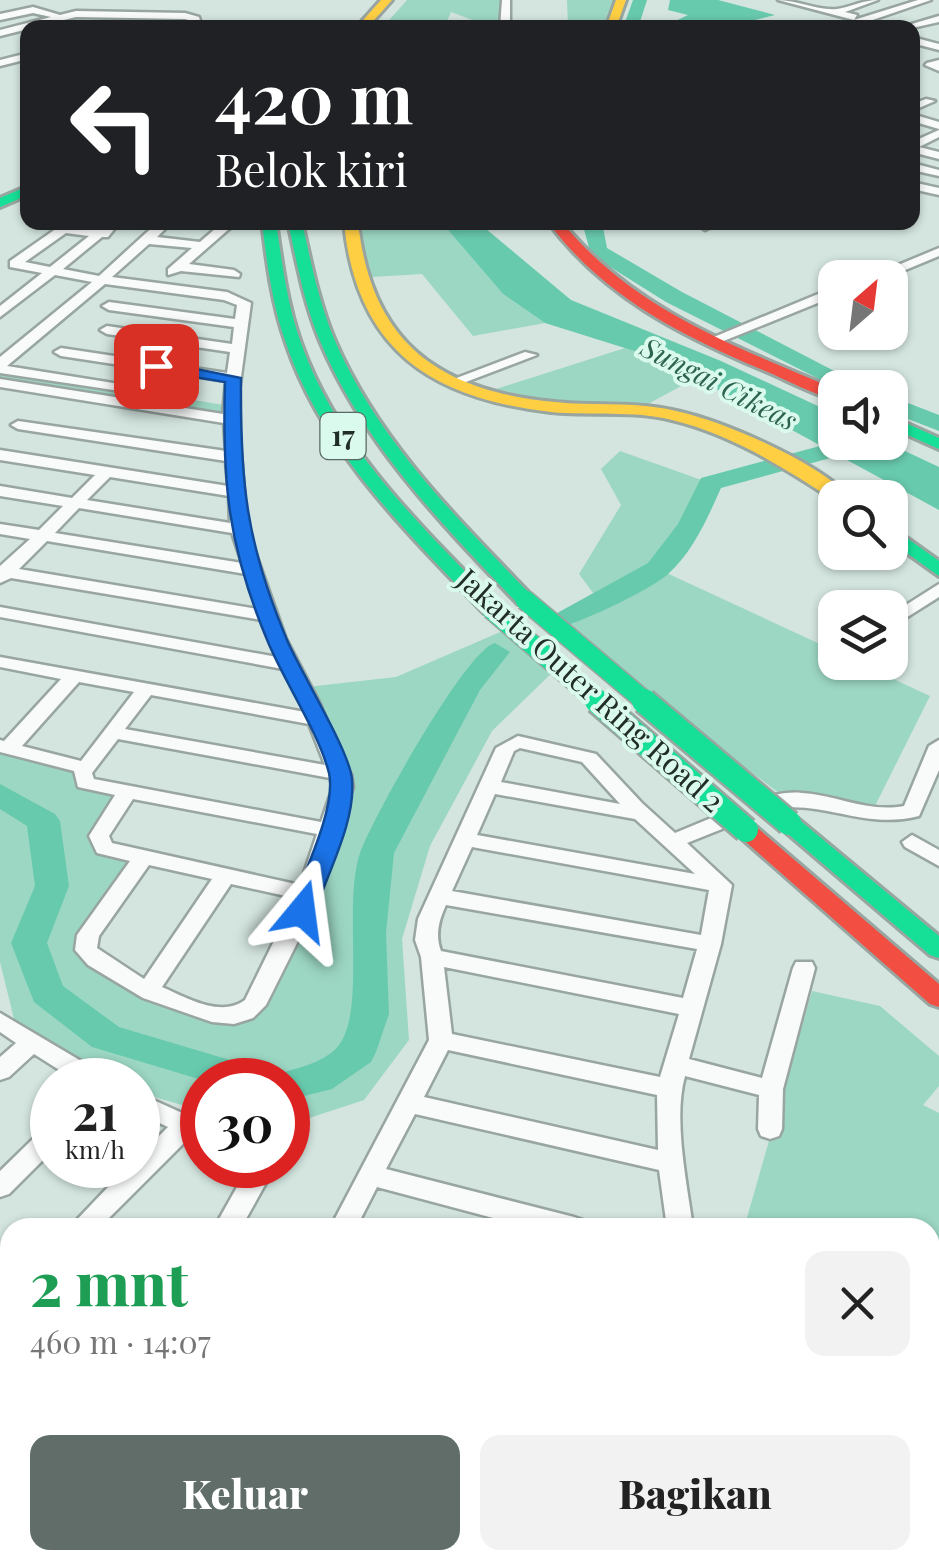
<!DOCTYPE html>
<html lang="id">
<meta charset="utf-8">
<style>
:root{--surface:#fff;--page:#f2f2f2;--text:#222;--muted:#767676;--accent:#606d68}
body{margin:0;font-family:"Playfair Display",serif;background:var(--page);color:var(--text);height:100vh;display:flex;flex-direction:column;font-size:38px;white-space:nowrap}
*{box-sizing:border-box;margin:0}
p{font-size:32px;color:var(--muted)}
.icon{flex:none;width:55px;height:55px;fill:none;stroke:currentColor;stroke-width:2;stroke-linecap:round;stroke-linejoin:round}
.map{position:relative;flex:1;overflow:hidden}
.side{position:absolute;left:0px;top:1218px;width:940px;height:352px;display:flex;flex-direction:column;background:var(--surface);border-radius:30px 30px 0 0;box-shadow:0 2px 8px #0004}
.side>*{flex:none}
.top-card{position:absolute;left:20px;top:20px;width:900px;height:210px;border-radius:20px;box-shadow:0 2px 8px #0004;background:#202124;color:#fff;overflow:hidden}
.needle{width:65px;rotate:28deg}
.tools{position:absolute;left:818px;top:260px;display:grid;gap:20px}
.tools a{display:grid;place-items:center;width:90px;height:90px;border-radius:20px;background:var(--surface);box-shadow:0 2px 8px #0004;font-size:50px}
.speed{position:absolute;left:30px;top:1058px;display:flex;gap:20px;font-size:50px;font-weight:700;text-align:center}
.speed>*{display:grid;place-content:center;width:130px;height:130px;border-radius:50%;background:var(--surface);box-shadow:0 2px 8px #0004;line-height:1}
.speed small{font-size:25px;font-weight:400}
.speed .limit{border:15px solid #d22;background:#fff;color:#111}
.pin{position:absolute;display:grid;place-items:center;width:85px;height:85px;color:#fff;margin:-42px;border-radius:20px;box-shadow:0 5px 15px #0006}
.me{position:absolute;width:110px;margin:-55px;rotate:16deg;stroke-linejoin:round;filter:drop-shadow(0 0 8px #0008)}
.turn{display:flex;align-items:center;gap:35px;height:210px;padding:0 30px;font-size:45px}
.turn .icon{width:130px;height:130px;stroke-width:2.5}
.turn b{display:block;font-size:70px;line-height:85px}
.round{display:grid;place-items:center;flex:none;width:105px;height:105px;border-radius:20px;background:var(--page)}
.headline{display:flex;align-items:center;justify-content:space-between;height:170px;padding:0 30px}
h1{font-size:60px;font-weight:800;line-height:75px;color:#1e9e55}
.action{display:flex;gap:20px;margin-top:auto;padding:20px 30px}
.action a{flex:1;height:115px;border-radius:20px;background:var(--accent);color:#fff;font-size:40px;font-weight:800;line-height:115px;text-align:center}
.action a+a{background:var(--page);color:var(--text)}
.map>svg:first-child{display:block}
.green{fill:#9cd7c3}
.water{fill:#68caad}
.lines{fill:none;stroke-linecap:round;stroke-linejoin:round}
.river{fill:#68caad;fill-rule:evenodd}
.street-casing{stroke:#98a5a0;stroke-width:5}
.fast-casing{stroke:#98a5a0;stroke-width:6}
.slow-casing{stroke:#98a5a0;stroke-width:6}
.jam-casing{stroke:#98a5a0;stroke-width:6}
.street{fill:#f9fbfa;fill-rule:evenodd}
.fast{fill:#16e098;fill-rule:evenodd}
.slow{fill:#ffcf43;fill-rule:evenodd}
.jam{fill:#f24e42;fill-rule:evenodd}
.fast-bridge-far1-casing{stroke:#98a5a0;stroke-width:22;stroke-linecap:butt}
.fast-bridge-casing{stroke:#98a5a0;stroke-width:29;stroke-linecap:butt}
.fast-bridge-far1{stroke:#16e098;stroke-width:19}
.fast-bridge{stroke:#16e098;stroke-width:24}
.route{fill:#1a73e8;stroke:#114b97;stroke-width:2.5}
.labels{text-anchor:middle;stroke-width:8;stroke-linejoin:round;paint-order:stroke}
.far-water-label{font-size:28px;font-style:italic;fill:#2f6351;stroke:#d9faed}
.shield{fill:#d9faed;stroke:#586a63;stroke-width:2.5}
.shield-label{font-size:28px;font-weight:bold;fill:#212d28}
.street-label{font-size:30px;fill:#212d28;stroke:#d9faed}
</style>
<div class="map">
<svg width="939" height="1568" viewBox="0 0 939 1568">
<rect width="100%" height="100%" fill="#d4e5df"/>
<path class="green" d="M407,0H505V27H475L483,24L451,12L446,23L475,24L384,26Z
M567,0H622L612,28L568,27Z
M351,223H442L503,294L545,323L473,336L422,274L356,278Z
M625,348L663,360L696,378L648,404L555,402L496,389Z
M0,368L230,406L231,420L0,383Z
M620,451L710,483L691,525L658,569L835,651V662L859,663L930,696L870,816L783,796L553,623L596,597L579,574L621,505L601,469Z
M512,627L557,668L492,731L430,846L402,939L409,1040L364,1100L288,1125V1080H202V1111L138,1092V1080H104L15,1023L0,962V746L86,768L81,777L126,794L98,840L142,859L85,950L217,1015L246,1012L341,801L307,687L396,677Z
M812,991L880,1006L939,1056V1086L923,1105L939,1113V1270L930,1288V1228H744Z"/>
<path class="water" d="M670,0H718L775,15L728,27H663L688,15L668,10Z
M442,223H479L571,300L721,361L835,414V442L888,443L939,467V510L663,360L545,323L503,294Z"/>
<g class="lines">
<path class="river" d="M633,0H647L638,28H623Z
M582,222H602L607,248L682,292L867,388H837L666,302L591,255Z
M890,396L939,415V431L890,412Z
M835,442L845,444L848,449L845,454L721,488C708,517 693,552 668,574C652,589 562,634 543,629L539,623L648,563L678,524L701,478Z
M495,643L510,652L480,690L394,853L386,933L389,1014L376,1052L371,1062L332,1089L288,1100V1080H271L274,1075C296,1068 328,1063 341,1042C365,1004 343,903 360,853C372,819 466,650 495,643Z
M0,784L55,814L60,821L69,886L47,943L63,986L119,1027L264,1070L270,1080H202L92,1047L34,1002L11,943L35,886L27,826L0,809Z"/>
<g class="street-casing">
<path id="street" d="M502,0H510V28H500Z
M778,0C797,0 818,11 837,9C851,7 863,0 878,0L845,12L857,15L854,20Z
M918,0H931L855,26L819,28L854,20Z
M33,7L60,15L76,11L185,13L199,17L202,28H192V21L185,19L76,17L0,36V30L51,17L33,13L0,20V14Z
M939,16V22L912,28H898Z
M912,37L939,44V50L912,43Z
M28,53V59L0,66V60Z
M939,60V71L925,65L927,63Z
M926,99L935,101L912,111V104Z
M912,114L939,122V129L912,121Z
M939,130V137L919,147L939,152V159L912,152V142Z
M912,163L939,170V176L912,170Z
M912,182L939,188V195L912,189Z
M106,222H120L108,237H102L63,269L99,276L158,222H172L157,237L200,242L223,222H237L189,264L234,270L240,274L239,277L181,271L168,275V269L192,248L149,244L112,277L227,292L251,303L237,406L247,529L286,639L320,704L346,769L351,774L353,787L313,911L266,1005L253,1018L234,1024L212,1022L143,998L88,965L75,950L77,935L130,861L97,853L89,836L115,795L78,787L74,771L0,752V740L4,741L61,679L0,667V657L305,712L283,669L0,617V607L277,657L262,620L11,578L0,583V566L30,539L0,534V524L39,530L63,506L0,496V486L72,498L95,475L0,460V450L228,486L226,461L18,429L11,425L18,421L226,451L224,423L0,387V379L223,414L226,381L61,356L54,352L61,348L227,373L230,352L107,334L100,330L107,326L232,344L234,327L109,310L102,306L109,302L235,319L237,305L224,300L105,284L7,366L182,394L189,398L187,401L0,373V357L92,282L55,275L0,317V306L42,273L10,267V261L60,226L97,229ZM66,233L89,236L50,267L25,262ZM110,477L229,496L230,523L87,500ZM79,508L232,533L242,563L55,533ZM47,541L246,574L258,609L19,569ZM79,682L134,692L81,761L22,746ZM151,695L309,724L325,765L125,729ZM118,739L330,778L333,787L321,822L94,779L92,773ZM133,799L317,834L300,885L112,843L109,836ZM149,865L212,879L144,979L97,948L99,936ZM231,884L295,898L245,1000C221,1018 187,998 162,987Z
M703,222H721L705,230L699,226Z
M939,248V256L886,278H867Z
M835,287V296L721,342L709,339Z
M525,352L537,355L458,385L446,382Z
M939,584V597L890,628V615Z
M518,736L596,754L642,803L675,833L728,811H742L745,816L742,821L687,843L732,885L721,944L689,1059L762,1078L793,968L796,962H812L815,968L783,1089L782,1129L779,1136L770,1139L761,1136L758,1129L759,1095L685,1076C673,1119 687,1183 693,1228H667L659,1170L415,1114L386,1169L574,1217L583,1220L587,1228H531L377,1187L356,1228H330L429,1040L421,957L415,940L418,919L496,748ZM520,748L582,762L620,804L501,782L514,751ZM495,794L635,819L695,874L477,835ZM472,847L709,890L701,935L452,891ZM446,905L697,949L683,998L441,951C435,935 439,920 446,905ZM444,967L679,1014L660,1077L452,1034ZM448,1050L657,1095L658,1150L424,1097Z
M939,740V770L919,816C860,831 821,796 762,811L752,805L755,801C770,796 785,791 802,793C837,795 868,813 904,806L929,746Z
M912,835L939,850V866L905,847L902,842Z
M0,1013L103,1074L106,1080H75L34,1054L9,1077L0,1080V1057L16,1043L0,1032Z
M138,1093L202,1122V1142L189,1138L99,1228H69L129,1165H138V1157L168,1127L138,1113Z
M52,1126V1151L9,1194L0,1197V1171L43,1129Z
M245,1165H271L272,1172L241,1228H214L246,1171Z
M0,1287L10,1290V1316L0,1312Z
M0,1451L10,1455V1484L0,1480Z
M10,1490V1533L0,1537V1494Z
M71,1560H103L99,1568H67Z
M157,1560H198L202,1568H161Z
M430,1560H464L468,1568H434Z
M592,1560H624L622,1568H590Z"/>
</g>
<g class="fast-casing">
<path id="fast" d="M28,186V195L0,207V198Z
M262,222H276C282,263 287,304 301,343C338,448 422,527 498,605L501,609L498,613H484C408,533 322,451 286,343C272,304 267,263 262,222Z
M288,222H302C311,263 319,303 335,341C379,442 457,518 532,596L535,600L532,604H518C442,524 364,445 320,341C304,303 297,263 288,222Z
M890,416L939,438V449L890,427Z
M890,526L939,561V576L890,541Z
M789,816L797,818L939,936V958L930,955L781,828L777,823Z"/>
</g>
<g class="slow-casing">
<path id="slow" d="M381,0H392L367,28H356Z
M616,0H626L616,28H606Z
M344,222H358C371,342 438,391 555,402C590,406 626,402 661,408C714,416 813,459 852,498H835V501C785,468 731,434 672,420C633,410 591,416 551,412C430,398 356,349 344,222Z"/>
</g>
<g class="jam-casing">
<path id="jam" d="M548,222H562C633,310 735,346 835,389V400C810,393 787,380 763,370C680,335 603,296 548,222Z
M746,823L754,825L939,984V1007L930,1004L738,835L734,830L738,825Z"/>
</g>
<use href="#street" class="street"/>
<use href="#fast" class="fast"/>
<use href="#slow" class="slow"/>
<use href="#jam" class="jam"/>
<g class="fast-bridge-far1-casing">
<path id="fast-bridge-far1" d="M525,600L647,703
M491,609L600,703"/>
</g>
<g class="fast-bridge-casing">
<path id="fast-bridge" d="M597,701L746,830
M644,701L789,823"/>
</g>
<use href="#fast-bridge-far1" class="fast-bridge-far1"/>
<use href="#fast-bridge" class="fast-bridge"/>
</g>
<path class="route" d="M156,361L241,378C240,482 246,543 287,640C301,673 349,750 352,779C356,821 328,872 315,911L302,920L290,911C302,877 337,808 329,773C318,731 285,683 268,642C228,547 222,483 225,382L151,370V363Z"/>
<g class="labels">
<g class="far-water-label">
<text transform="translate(719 384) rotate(27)" y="10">Sungai Cikeas</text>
</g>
<rect class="shield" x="320.5" y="413" width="45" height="46" rx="8"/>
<g class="shield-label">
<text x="343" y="446">17</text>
</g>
<g class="street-label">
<text transform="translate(590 691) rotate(42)" y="10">Jakarta Outer Ring Road 2</text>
</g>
</g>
</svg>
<div class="tools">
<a><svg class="needle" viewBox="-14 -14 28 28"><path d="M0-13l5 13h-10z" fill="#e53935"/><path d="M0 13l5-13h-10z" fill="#767676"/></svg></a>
<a><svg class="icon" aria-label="sound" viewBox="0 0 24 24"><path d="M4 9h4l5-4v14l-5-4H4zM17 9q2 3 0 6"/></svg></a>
<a><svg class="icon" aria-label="search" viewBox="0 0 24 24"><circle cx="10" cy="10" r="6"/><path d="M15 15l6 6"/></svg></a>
<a><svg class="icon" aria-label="layers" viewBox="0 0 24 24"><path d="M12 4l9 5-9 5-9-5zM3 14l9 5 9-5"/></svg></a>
</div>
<div class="speed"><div>21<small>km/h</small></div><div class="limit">30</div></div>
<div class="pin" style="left:156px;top:366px;background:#d93025"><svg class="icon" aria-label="arrive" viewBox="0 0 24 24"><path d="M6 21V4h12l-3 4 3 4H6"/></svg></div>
<svg class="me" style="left:302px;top:911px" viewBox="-20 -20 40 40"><path d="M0-17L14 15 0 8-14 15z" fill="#1a73e8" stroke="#fff" stroke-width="4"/></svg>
<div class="top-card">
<div class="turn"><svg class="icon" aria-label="left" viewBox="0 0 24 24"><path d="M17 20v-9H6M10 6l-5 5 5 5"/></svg><div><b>420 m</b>Belok kiri</div></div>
</div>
<section class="side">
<div class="headline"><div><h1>2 mnt</h1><p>460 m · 14:07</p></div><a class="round"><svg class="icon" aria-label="close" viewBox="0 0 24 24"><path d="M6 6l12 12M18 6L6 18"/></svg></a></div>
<div class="action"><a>Keluar</a><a>Bagikan</a></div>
</section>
</div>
